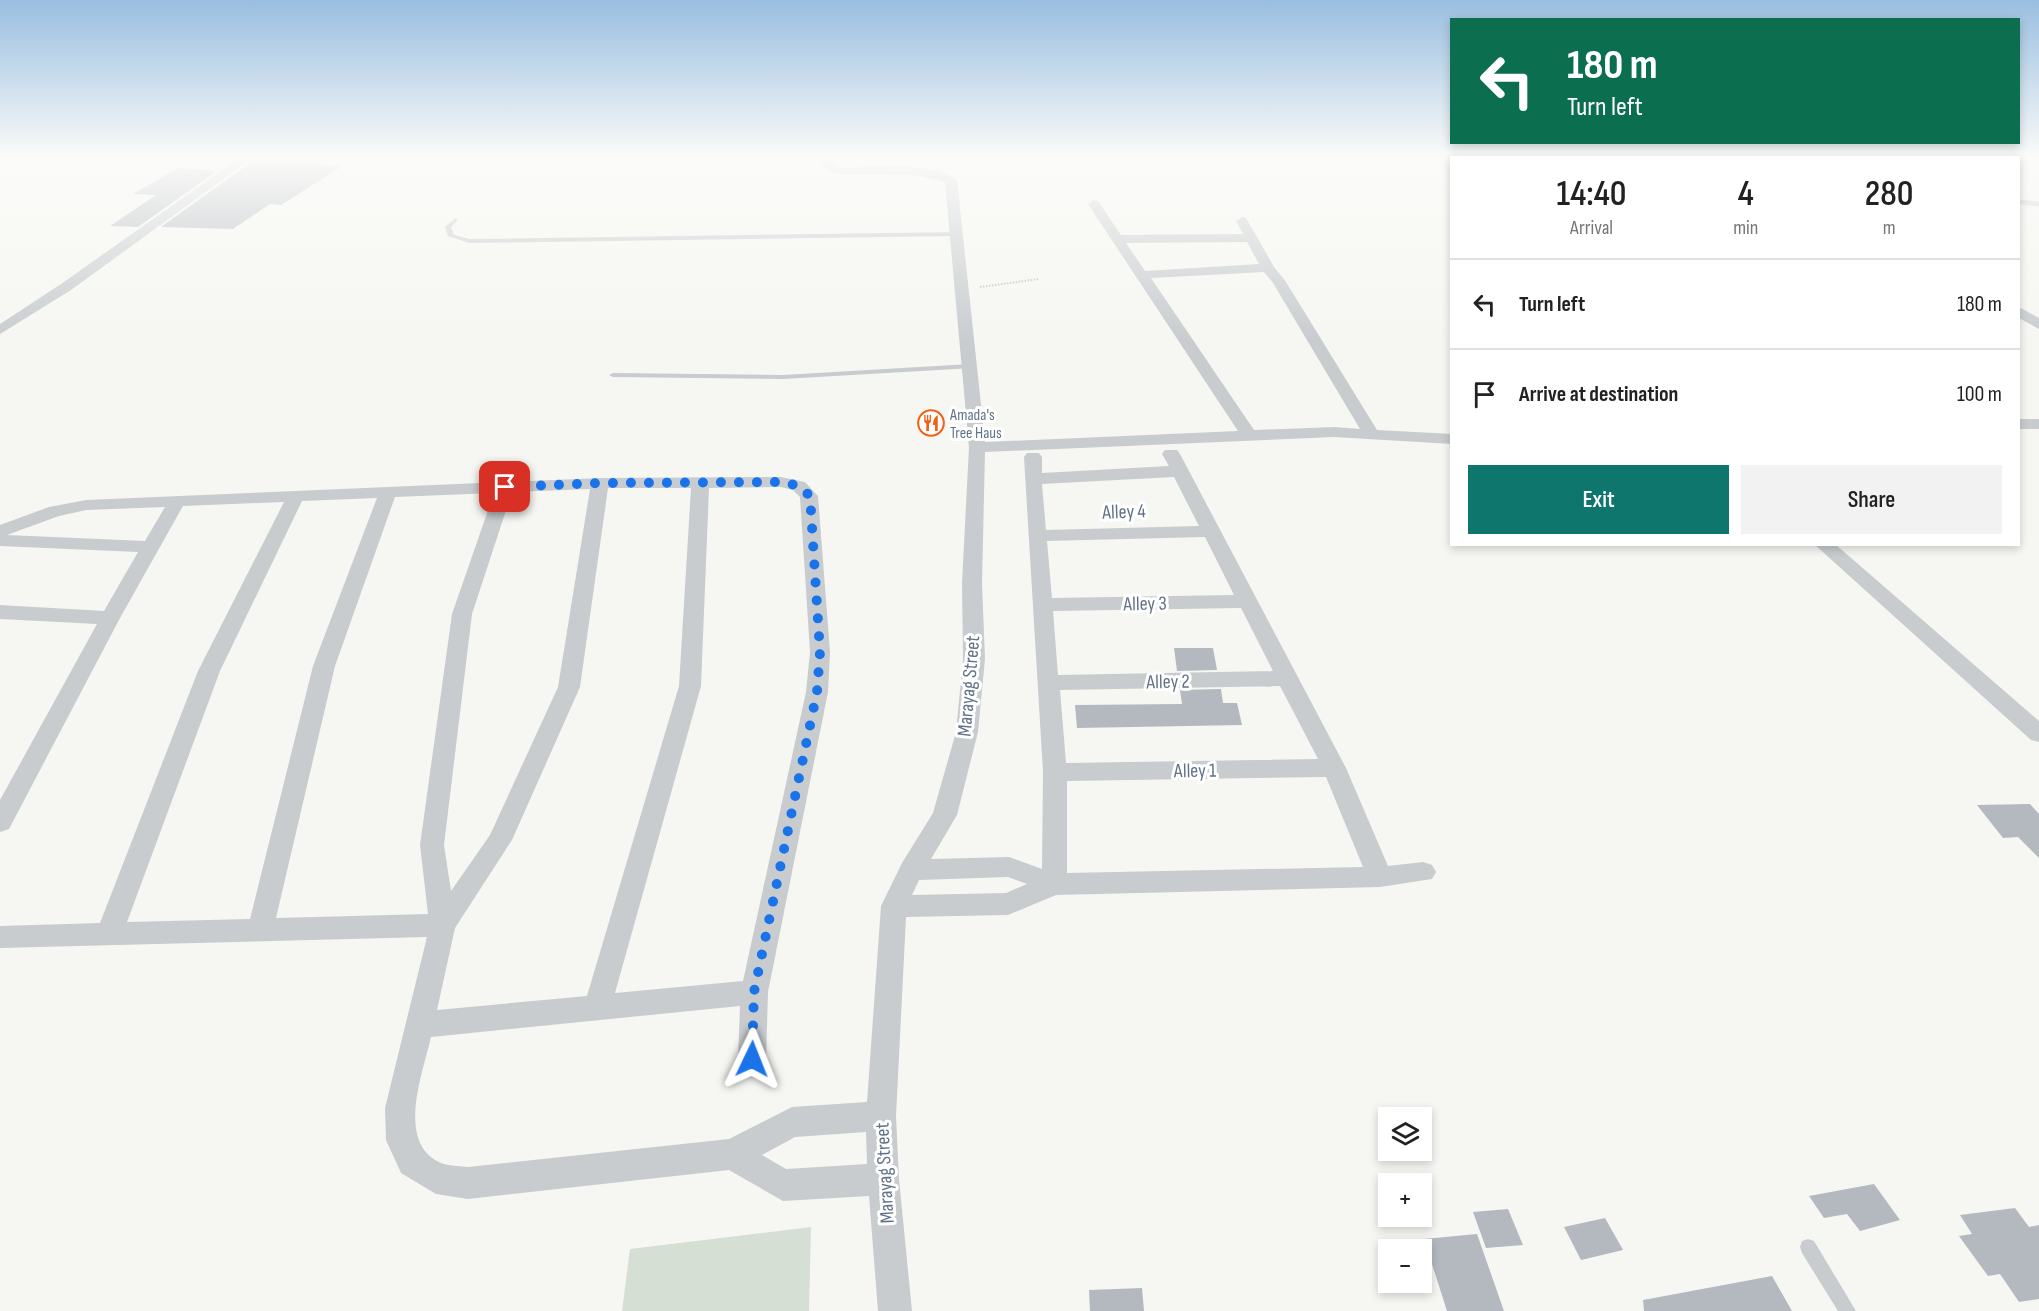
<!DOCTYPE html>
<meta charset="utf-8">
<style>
:root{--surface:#fff;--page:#f2f2f2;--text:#222;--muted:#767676;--line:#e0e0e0;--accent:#0f766e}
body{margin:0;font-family:"Sofia Sans Condensed",sans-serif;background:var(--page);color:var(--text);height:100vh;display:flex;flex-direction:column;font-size:22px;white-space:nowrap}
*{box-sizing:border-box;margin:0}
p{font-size:20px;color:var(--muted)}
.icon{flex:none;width:33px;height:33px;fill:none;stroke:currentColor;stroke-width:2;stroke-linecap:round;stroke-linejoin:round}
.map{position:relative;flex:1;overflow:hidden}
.details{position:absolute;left:1450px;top:156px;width:570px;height:390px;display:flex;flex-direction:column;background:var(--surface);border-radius:0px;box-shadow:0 3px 9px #0003}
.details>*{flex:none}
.guide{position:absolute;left:1450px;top:18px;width:570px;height:126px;border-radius:0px;box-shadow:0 3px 9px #0003;background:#0b6e4f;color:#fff;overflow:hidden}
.tools{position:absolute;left:1378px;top:1107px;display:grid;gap:12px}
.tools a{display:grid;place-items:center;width:54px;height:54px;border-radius:0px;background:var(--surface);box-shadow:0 3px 9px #0003;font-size:30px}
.pin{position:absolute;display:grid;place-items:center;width:51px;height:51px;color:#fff;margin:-26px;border-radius:12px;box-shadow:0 3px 9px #0006}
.me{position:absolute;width:66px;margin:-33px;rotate:2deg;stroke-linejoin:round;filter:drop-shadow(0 0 4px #0008)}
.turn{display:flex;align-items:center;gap:21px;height:126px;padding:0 18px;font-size:27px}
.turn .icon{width:78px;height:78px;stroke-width:2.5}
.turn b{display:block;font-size:42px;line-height:51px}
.eta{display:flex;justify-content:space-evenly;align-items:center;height:102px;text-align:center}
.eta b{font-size:36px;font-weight:600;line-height:42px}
.cta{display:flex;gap:12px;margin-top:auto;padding:12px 18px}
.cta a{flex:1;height:69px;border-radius:0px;background:var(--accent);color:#fff;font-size:24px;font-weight:600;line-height:69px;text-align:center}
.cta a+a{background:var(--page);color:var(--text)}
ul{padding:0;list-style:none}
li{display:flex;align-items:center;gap:18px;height:90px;padding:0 18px;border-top:2px solid var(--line)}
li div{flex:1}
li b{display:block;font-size:22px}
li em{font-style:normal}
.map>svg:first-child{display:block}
.green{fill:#d6dfd3}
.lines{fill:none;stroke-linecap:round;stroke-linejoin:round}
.stream{stroke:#c3cdd3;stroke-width:5}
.building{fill:#b3b9bf}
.path{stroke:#c1c3c5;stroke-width:2;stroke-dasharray:1.5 1.5;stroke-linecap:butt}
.service{fill:#c8cccf;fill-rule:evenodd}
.minor{fill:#c8cccf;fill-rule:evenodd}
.route{stroke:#1a73e8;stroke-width:10;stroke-dasharray:0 18}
.labels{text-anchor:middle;stroke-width:6;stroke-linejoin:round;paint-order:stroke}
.far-poi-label{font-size:16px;fill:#627387;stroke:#fff;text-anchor:start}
.street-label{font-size:20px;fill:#627387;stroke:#fff}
</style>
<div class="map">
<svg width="2039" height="1311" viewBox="0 0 2039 1311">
<rect width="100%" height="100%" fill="#f6f7f2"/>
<path class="green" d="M811,1227L809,1311H622L630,1249Z"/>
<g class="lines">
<path class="stream" d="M2019,202L2039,204"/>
</g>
<path class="building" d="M250,163L344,165L281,205L270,204L233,229L161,227Z
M178,168L217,171L138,227L110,226L156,195L133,194Z
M1174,648H1213L1217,670L1177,671Z
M1221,689L1223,703H1237L1242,725L1077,728L1075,705L1182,704L1180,690Z
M2030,804L2039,814V858L2018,837L2003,838L1977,805Z
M1874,1184L1900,1220L1860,1231L1847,1214L1824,1218L1809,1196Z
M2015,1208L2029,1227L2039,1225V1299L2019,1302L2000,1274L1988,1276L1959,1236L1972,1234L1960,1215Z
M1508,1209L1523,1245L1486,1248L1473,1212Z
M1605,1218L1623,1250L1581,1260L1564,1227Z
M1477,1234L1504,1311H1447L1424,1239Z
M1772,1276L1792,1311H1644L1643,1300Z
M1142,1288L1144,1311H1090L1089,1290Z"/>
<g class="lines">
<path class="path" d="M980,287L1039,279"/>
<path class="service" d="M455,218L458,220L451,227L454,235L469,239L957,232L960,234L957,236L469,243L448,236L445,227Z
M970,364H973V368L783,379L613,377L609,375L613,373L783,375Z
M1808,1239L1814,1241L1856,1311H1838L1802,1253L1800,1247L1802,1241Z"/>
<path class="minor" d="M238,159H251L71,290L0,334V324L61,284Z
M823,159H833V163L842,168C870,167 936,161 957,180L985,442L1238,431L1088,204L1094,200L1098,201L1121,235L1243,234L1236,221L1242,217L1246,218L1274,267L1286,282L1377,430L1452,434V444L1334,437L985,452L982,583L985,659L978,732L957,815L931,859L1009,857L1042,869L1043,772L1024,457L1027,453H1039L1042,457V473L1169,466L1162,454L1165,450H1177L1180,454L1346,768L1388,866L1423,862L1432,865L1436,872L1432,879L1380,887L1056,895L1008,915L906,917L896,1116L899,1179L912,1311H878L869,1196L783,1201L729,1170L468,1199L436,1194L401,1173L386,1140L385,1108L427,937L0,948V926L100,923L198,671L284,502L183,506L120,618L9,829L0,832V800L97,624L0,619V605L104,611L138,552L0,546V525L49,507L86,500L600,478L781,477L805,482L818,496L830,652L828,692L768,992L766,1059L762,1069L752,1073L742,1069L738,1059L740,1006L431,1037C423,1073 395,1143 441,1163C448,1166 460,1166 468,1167L729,1139L792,1107L867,1102L881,906L902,863L933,813L956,732L963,659L962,583L969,447L945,182L914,175L842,174L828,171L821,164ZM1247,242L1259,264L1145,271L1126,243ZM1264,272L1273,283L1360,429L1334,427L1254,430L1151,278ZM1174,477L1199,526L1046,530L1042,484ZM781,487L793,490L800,497L810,652L806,692L743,981L615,993L701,686L709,488ZM608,488H691L679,686L587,996L437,1010L455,928L512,840L580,687ZM590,489L558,687L490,835L451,891L444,845L472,614L512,492ZM494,493L452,614L420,845L428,914L276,918L335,666L395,497ZM377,498L313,666L250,919L127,922L220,671L302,501ZM165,507L145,541L7,535L59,516L86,510ZM1205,537L1234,595L1052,598L1047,541ZM1241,608L1273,671L1058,675L1053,611ZM1280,686L1318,759L1066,763L1060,690ZM1326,777L1363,867L1067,873V781ZM1008,877L1027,884L1006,893L912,895L919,880ZM866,1132L867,1164L786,1169L762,1155L795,1137Z
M2019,307L2039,318V329L2019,318Z
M2019,419H2039V429H2019Z
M1814,544H1835L2039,721V742L2031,740Z"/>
</g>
<linearGradient id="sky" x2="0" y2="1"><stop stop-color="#99bee0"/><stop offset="0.46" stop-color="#fbfbf9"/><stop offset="1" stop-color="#fbfbf9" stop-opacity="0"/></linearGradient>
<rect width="2039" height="342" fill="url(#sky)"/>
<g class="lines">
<path class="route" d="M505,487L600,483L781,482L799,486L810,496L820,652L817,692L754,992L752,1059"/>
</g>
<defs>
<g id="restaurant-ring" transform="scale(1.35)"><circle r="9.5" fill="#fff" stroke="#f45f15" stroke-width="1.5"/><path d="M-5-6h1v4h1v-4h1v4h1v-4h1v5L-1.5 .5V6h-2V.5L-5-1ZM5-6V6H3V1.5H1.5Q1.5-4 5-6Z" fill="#f45f15"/></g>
</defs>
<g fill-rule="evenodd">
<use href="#restaurant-ring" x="931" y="423"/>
</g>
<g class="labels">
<g class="far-poi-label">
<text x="950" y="420">Amada's<tspan x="950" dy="18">Tree Haus</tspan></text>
</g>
<g class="street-label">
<text transform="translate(1124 511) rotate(-2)" y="7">Alley 4</text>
<text transform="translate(1145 603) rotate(-1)" y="7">Alley 3</text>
<text transform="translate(1168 681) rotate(-1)" y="7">Alley 2</text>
<text transform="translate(968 686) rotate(-85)" y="7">Marayag Street</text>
<text transform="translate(1195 770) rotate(-1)" y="7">Alley 1</text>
<text transform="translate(884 1173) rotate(-93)" y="7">Marayag Street</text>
</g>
</g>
</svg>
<div class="tools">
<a><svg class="icon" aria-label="layers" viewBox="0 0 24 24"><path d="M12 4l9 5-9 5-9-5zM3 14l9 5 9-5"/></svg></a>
<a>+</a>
<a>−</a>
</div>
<div class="pin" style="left:505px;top:487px;background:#d93025"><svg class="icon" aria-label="arrive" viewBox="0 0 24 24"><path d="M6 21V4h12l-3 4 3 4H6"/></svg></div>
<svg class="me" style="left:752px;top:1059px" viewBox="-20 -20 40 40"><path d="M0-17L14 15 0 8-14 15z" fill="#1a73e8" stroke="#fff" stroke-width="4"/></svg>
<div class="guide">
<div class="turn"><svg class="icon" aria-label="left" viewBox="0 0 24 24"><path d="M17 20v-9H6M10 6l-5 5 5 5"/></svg><div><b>180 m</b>Turn left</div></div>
</div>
<section class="details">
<div class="eta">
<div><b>14:40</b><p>Arrival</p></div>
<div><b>4</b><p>min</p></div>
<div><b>280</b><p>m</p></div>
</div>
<ul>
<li><svg class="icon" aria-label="left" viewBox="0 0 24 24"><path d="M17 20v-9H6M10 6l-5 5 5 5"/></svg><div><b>Turn left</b></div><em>180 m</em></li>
<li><svg class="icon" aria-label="arrive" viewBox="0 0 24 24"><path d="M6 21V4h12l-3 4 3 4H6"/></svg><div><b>Arrive at destination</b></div><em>100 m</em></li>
</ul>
<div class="cta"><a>Exit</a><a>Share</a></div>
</section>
</div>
